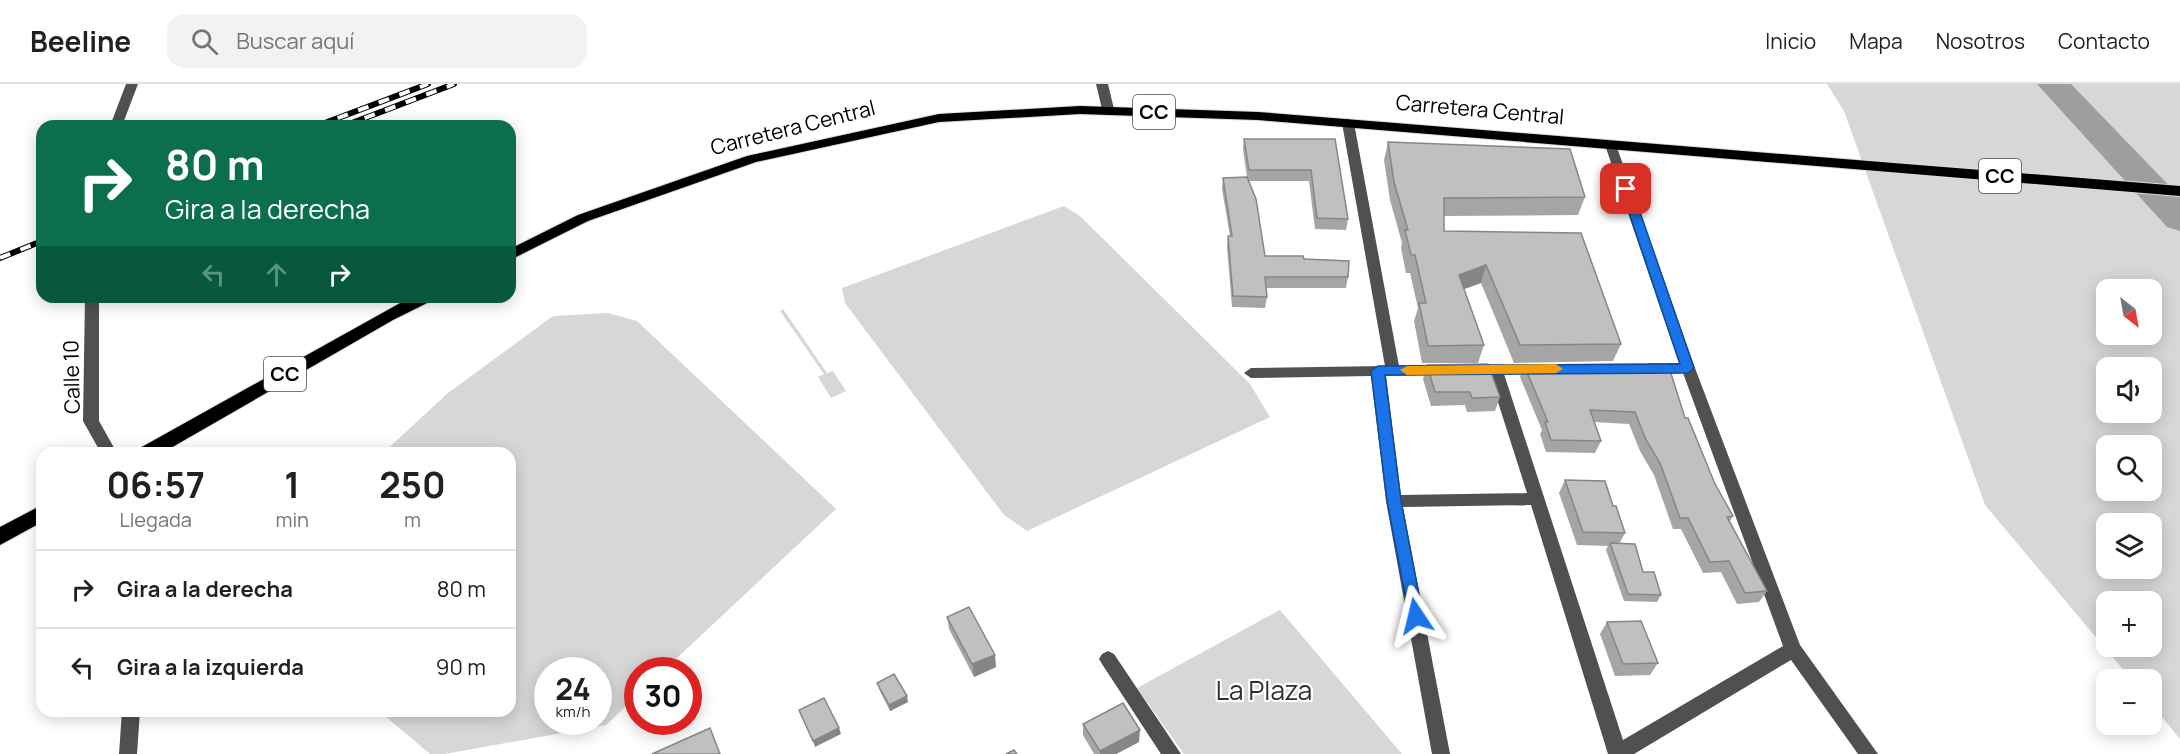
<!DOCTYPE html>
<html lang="es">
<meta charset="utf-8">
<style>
:root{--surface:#fff;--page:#f2f2f2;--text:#202124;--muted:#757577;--line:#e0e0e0}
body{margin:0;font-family:Manrope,sans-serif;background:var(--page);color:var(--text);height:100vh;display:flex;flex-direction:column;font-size:22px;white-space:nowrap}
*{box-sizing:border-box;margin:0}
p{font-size:20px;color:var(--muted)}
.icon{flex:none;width:33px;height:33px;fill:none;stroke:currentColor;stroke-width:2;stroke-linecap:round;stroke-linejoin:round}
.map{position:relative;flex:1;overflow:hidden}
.side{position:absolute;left:36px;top:363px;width:480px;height:270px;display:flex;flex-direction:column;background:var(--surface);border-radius:18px;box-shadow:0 3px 15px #0003}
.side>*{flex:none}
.top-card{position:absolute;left:36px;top:36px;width:480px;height:183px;border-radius:18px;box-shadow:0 3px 15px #0003;background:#0b6e4f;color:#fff;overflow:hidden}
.needle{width:39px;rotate:149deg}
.fabs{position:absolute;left:2096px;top:195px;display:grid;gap:12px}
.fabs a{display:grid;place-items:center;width:66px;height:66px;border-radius:12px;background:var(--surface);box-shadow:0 3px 15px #0003;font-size:30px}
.speed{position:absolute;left:534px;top:573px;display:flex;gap:12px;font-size:30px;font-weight:700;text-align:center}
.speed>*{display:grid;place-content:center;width:78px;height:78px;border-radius:50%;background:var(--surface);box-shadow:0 3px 15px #0003;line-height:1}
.speed small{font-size:15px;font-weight:400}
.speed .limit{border:9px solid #d22;background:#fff;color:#111}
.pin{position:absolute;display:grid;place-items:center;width:51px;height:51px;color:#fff;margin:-26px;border-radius:12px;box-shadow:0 3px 9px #0006}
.me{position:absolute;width:66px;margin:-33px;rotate:350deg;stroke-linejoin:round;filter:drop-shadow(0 0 4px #0008)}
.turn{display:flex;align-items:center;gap:21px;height:126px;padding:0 30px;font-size:27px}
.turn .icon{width:78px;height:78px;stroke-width:2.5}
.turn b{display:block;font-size:42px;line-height:51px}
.lanes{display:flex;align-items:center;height:57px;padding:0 30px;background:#0003;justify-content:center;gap:30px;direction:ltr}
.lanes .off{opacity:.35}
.eta{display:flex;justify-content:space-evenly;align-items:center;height:102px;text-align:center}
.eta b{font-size:36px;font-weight:700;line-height:42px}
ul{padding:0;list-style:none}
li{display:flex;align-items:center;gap:18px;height:78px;padding:0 30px;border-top:2px solid var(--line)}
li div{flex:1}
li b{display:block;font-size:22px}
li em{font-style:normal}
header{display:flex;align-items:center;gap:36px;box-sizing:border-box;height:84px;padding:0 30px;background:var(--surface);border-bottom:2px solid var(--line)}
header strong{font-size:28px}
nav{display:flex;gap:33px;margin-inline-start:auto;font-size:21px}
.search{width:420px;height:54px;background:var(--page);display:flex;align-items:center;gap:15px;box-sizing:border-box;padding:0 21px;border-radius:18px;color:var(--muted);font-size:22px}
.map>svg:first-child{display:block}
.green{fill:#d7d7d7;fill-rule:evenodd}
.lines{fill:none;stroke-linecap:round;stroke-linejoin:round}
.river{fill:#9e9e9e;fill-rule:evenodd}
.highway-casing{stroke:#dbdbdb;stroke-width:2}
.minor{fill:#505050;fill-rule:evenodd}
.highway{fill:#000;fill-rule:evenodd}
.rail-casing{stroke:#000;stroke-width:6}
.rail{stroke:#fff;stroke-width:4;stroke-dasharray:11;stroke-linecap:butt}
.wall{fill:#a5a5a5}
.shaded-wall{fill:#868686}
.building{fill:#c0c0c0;stroke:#868686;stroke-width:1.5}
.route{fill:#1a73e8;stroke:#114b97;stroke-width:1.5}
.slow{fill:#f59e0b}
.labels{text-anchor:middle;stroke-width:4.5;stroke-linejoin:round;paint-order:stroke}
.shield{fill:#fff;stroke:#4c4c4c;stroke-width:1.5}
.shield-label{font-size:20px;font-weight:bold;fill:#000}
.street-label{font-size:21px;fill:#000;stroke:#fff}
.near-park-label{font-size:26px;fill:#2e2e2e;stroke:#fff}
</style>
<header>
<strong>Beeline</strong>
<div class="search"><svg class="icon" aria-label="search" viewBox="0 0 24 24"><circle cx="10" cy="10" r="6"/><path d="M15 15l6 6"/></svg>Buscar aquí</div>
<nav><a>Inicio</a><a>Mapa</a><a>Nosotros</a><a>Contacto</a></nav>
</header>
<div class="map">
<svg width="2180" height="670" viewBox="0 0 2180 670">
<rect width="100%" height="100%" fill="#fff"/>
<path class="green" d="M1827,0H2180V655L2151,620V596L2131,595L1985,421L1844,27ZM2106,206H2151V250H2106ZM2106,284H2151V328H2106ZM2106,362H2151V406H2106ZM2106,440H2151V484H2106ZM2106,518H2151V562H2106Z
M1064,122L1080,132L1250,300L1270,333L1027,447L1004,431L845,219L842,204Z
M783,225L827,289L833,287L846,307L831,314L818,293L824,290L780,227Z
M608,229L637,237L836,425L664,586H638L637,612L606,641L445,670H430L379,627H510V369H383L448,309L553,232ZM548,586H598V638H548Z
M1280,526L1402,670H1184L1137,604Z"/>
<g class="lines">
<path class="river" d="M2037,0H2071L2180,113V147L2167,143Z"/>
<g class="highway-casing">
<path id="highway" d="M1080,22L1258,28L2180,102V112L1258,36L1080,30L939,38L756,78L588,137L510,176V165L578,131L747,72L939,30Z
M411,213H433L431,217L393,236L162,369H138L140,364Z
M42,421V438L0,461V443Z"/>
</g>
<path class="minor" d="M126,0H138L122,42H110Z
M1096,0H1108L1114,25L1112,27H1104L1102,25Z
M1348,35L1354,39L1399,282L1445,281L1452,286L1445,291L1386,292L1401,411L1527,409L1489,290H1469L1462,285L1469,280L1549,281L1551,285L1544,290H1504L1623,656L1783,562L1683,289H1649L1642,284L1649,279H1679L1605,61L1611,57L1615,58L1695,284L1800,561L1878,670H1858L1791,576L1634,670H1608L1531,421L1403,423L1450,670H1432L1386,417L1371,292L1251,294L1244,289L1251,284L1385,282L1342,39Z
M85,213H99V337L117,369H101L83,337Z
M1108,567L1114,570L1181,670H1161L1102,580L1099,575L1102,570Z
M122,627H140L137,670H119Z"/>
<use href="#highway" class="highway"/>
<g class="rail-casing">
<path id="rail" d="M317,42L428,0
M344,42L454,0
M0,174L42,157"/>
</g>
<use href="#rail" class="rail"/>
</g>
<path class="wall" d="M1244,55H1335L1348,135L1346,146L1315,145L1309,97H1249L1265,172L1304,175L1348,193L1346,204H1266L1267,213L1265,224L1232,223L1227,163L1228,152H1230L1222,105L1223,94L1247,93L1243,65Z
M1388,58L1585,113L1578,131L1444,132V147L1621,260L1613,277L1514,279L1481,199L1464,205L1484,261L1478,279H1422L1414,237L1418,224L1410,189H1406L1401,164L1402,159L1390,116L1384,76Z
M1427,281L1500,313L1495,327L1467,328L1465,321L1431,322L1423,295Z
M1524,281L1685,334L1715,400L1733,432L1730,437L1767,507L1759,518L1737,520L1721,488L1703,489L1681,445H1673L1654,391L1640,367L1629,340L1594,338L1601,357L1595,369L1546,368L1540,350L1542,346L1520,293Z
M1565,396L1613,422L1625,449L1619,460L1643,488L1661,511L1657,518L1624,517L1606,466L1608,462L1577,461L1559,409Z
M947,533L996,583L974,593L949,545Z
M1607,538L1658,579L1650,591L1615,592L1600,550Z
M877,599L908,618L890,627L879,605Z
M1083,640L1139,658L1116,670H1094L1083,651Z"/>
<path class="shaded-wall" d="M1486,181L1481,199L1453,209L1459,191Z
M995,571L996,583L974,593L972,580Z
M907,612L908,618L890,627L889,621Z
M839,644L841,650L815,663L813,657Z
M1140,646L1139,658L1116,670H1100V667Z"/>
<path class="building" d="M1244,55H1335L1348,135L1317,134L1311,86H1249Z
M1388,58L1570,65L1585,113L1444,114V147L1581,149L1621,260L1520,261L1486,181L1459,191L1484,261L1428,262L1419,219H1426L1415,171H1411L1405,146H1408L1394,98Z
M1247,93L1256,115L1265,172H1303L1304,175L1349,177L1348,193H1265L1267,213L1233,212L1228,152H1232L1223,94Z
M1488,280L1500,313L1472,314L1470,308H1435L1427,281Z
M1668,280L1685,334H1688L1715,400L1733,432L1727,433L1767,507L1745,509L1729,477L1710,478L1688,434H1680L1660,379L1646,356L1635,328L1590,326L1601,357L1551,356L1545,338H1548L1524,281Z
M1565,396L1605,397L1613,422H1616L1625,449L1583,448Z
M1610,459L1635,460L1643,488H1654L1661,511L1628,510Z
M969,523L995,571L972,580L947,533Z
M1641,537L1658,579L1623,580L1607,538Z
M894,590L907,612L889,621L877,599Z
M824,614L839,644L813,657L799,626Z
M1123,619L1140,646L1100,667L1083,640Z
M710,644L720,670H652Z
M1014,666L1017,670H1006Z"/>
<path class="route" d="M1626,102L1632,105L1694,284L1688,289L1385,291L1401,417L1423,532L1421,536L1416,538L1410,536L1387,417L1371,287L1378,282L1680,280L1621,105Z"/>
<path class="slow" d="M1556,280L1563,285L1556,289L1407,291L1400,286L1407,282Z"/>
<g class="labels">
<g class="shield">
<rect x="1133" y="11" width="42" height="34" rx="4.5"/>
<rect x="1979" y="75" width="42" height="34" rx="4.5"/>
<rect x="264" y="273" width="42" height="34" rx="4.5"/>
</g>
<g class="shield-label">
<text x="1154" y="35">CC</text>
<text x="2000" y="99">CC</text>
<text x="285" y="297">CC</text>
</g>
<g class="street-label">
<text transform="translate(1480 26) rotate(5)" y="7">Carretera Central</text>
<text transform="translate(793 44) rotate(-14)" y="7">Carretera Central</text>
<text transform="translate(72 293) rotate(-91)" y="7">Calle 10</text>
</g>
<g class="near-park-label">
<text x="1264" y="616">La Plaza</text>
</g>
</g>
</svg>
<div class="fabs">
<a><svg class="needle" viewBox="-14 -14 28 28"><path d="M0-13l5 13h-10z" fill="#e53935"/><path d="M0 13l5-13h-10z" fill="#757577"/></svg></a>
<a><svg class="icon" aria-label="sound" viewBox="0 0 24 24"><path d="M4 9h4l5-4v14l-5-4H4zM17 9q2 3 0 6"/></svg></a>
<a><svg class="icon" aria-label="search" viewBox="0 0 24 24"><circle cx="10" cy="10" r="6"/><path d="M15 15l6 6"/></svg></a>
<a><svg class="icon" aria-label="layers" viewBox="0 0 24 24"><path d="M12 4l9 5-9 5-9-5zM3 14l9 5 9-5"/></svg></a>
<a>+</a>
<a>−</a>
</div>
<div class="speed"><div>24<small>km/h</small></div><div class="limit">30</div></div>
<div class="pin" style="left:1626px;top:105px;background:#d93025"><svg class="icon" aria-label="arrive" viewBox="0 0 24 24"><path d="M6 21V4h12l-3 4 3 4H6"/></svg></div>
<svg class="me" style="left:1416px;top:532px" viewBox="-20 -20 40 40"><path d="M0-17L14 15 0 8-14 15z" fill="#1a73e8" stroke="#fff" stroke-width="4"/></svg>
<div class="top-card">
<div class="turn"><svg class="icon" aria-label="right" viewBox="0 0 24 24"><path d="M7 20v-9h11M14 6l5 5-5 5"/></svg><div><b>80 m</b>Gira a la derecha</div></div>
<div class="lanes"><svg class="icon off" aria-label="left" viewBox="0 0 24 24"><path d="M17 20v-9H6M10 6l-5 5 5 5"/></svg><svg class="icon off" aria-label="ahead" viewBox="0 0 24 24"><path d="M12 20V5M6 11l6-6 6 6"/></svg><svg class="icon" aria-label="right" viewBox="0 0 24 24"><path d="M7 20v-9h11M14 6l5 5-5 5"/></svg></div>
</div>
<section class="side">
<div class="eta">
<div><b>06:57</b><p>Llegada</p></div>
<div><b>1</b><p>min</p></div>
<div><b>250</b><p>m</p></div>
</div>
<ul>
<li><svg class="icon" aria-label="right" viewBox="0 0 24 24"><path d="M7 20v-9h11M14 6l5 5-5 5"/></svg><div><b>Gira a la derecha</b></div><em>80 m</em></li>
<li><svg class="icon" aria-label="left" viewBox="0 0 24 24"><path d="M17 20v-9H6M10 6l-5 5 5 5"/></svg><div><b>Gira a la izquierda</b></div><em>90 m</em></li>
</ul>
</section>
</div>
